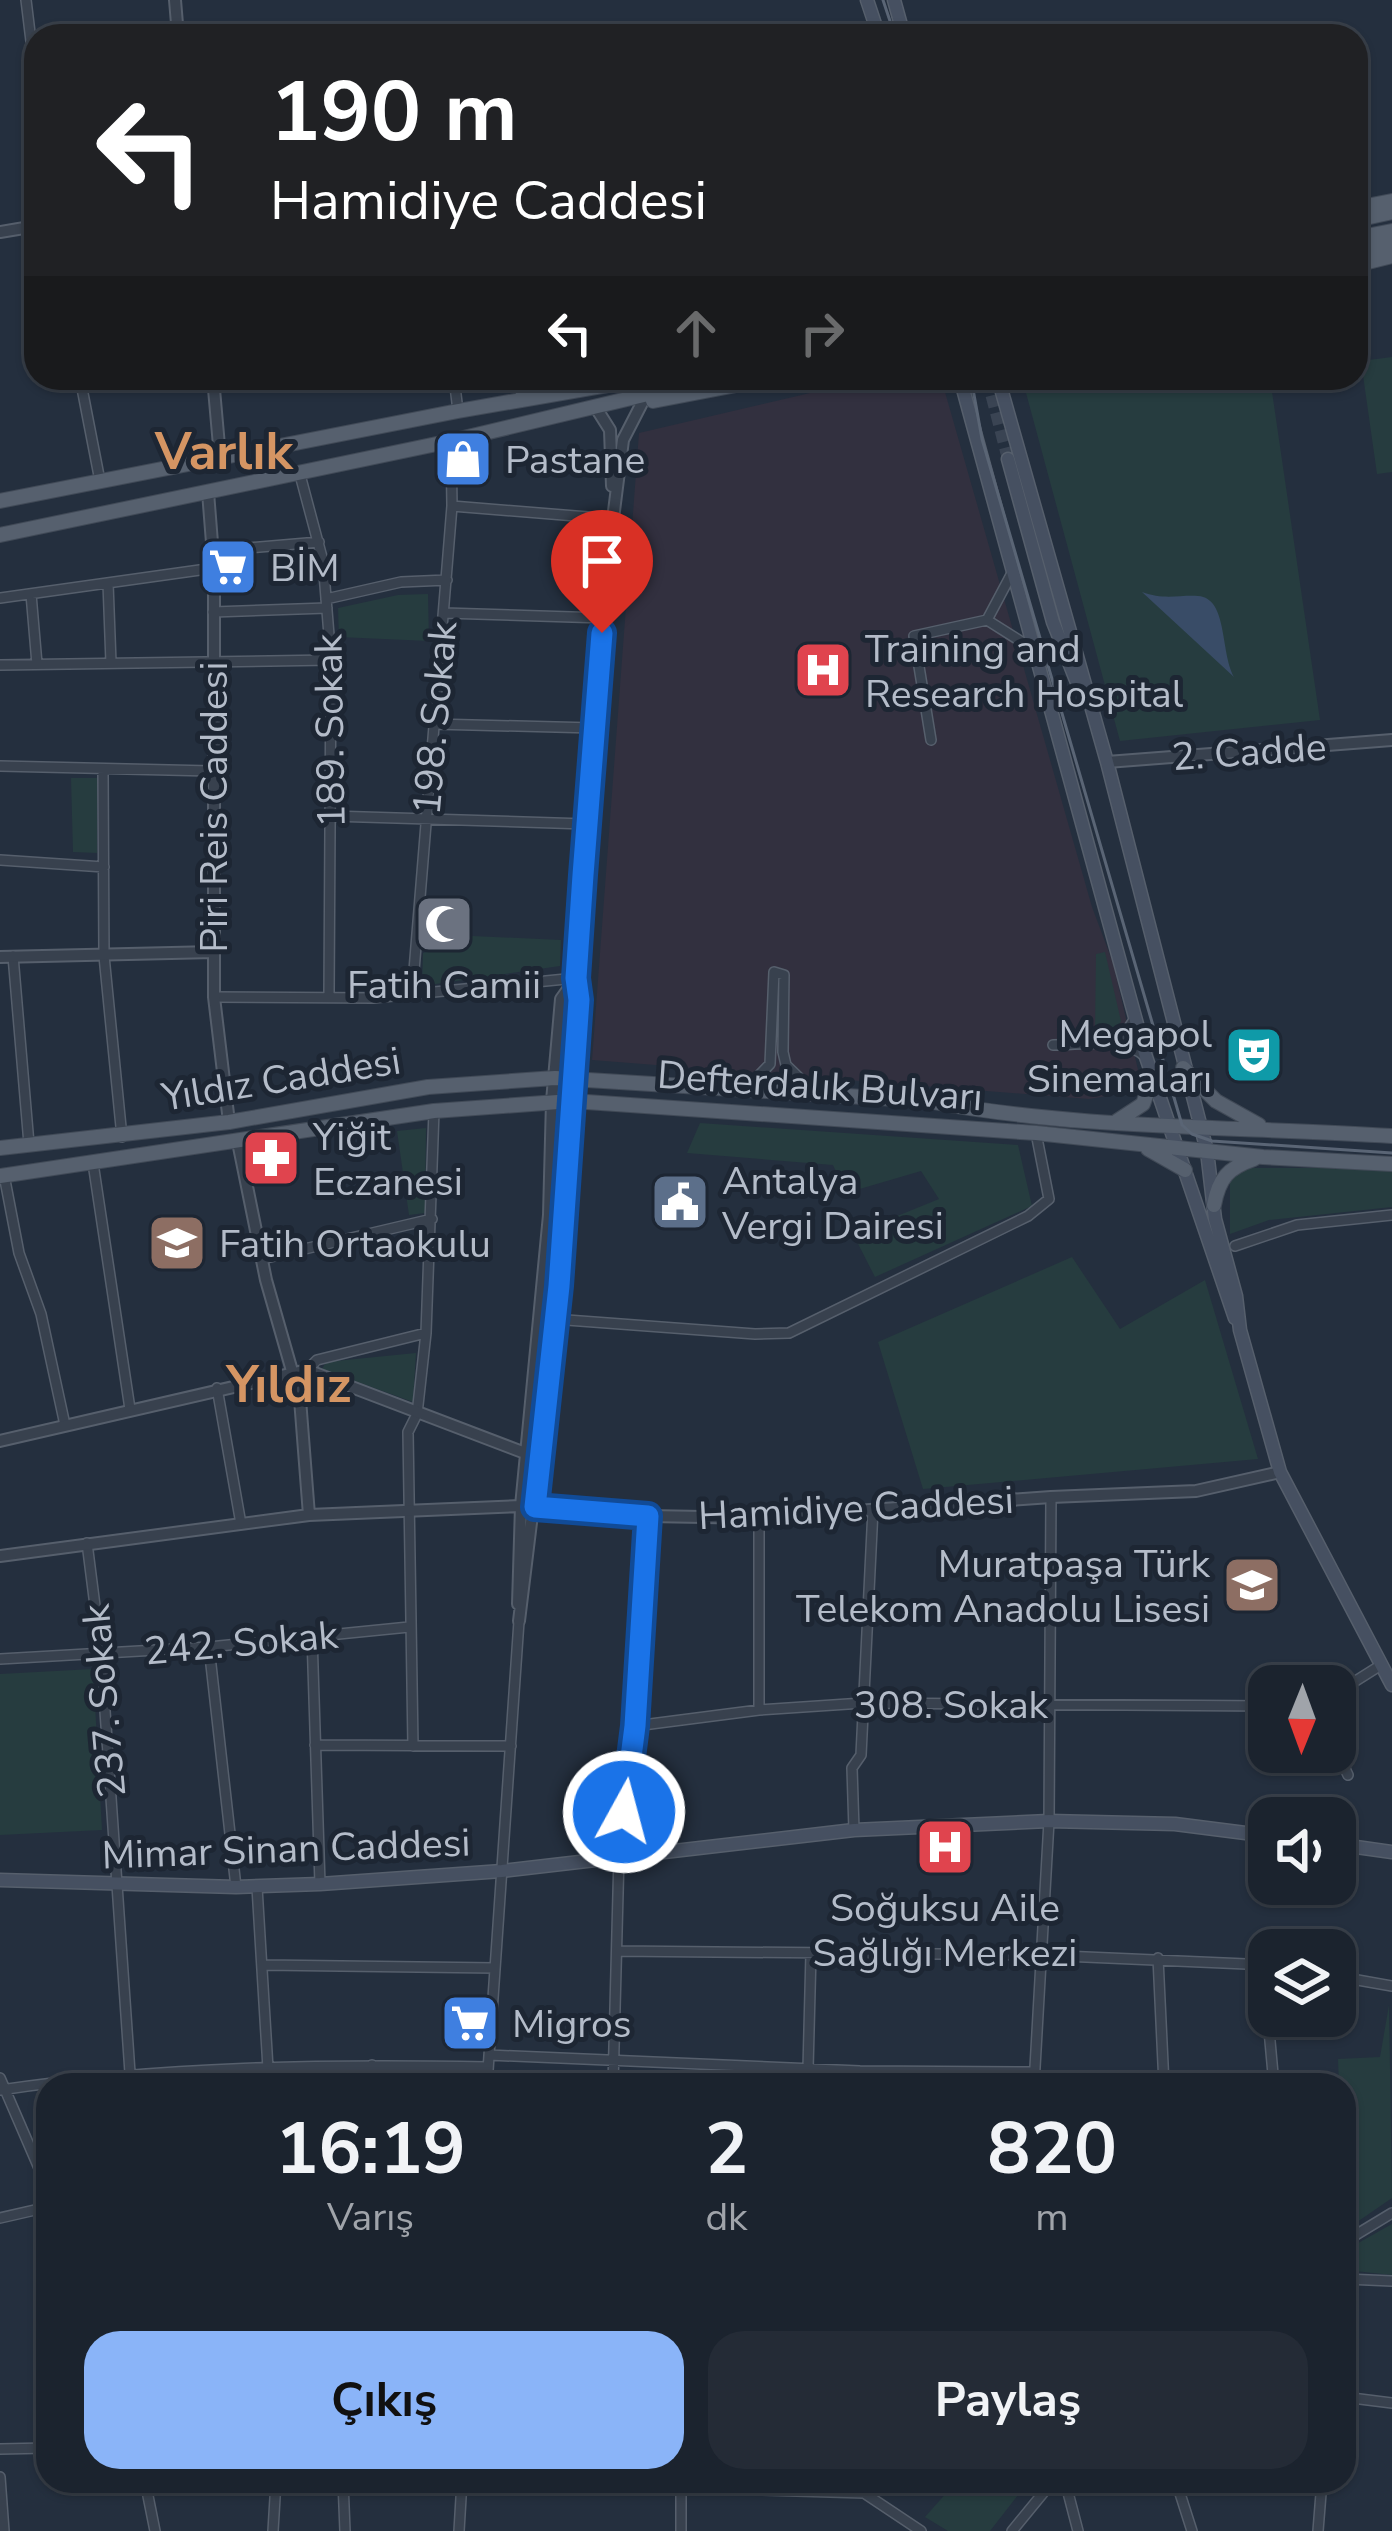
<!DOCTYPE html>
<html lang="tr">
<meta charset="utf-8">
<style>
:root{--surface:#1b232e;--page:#242b36;--text:#f1f3f6;--muted:#a0a4aa;--line:#39404a;--accent:#8ab4f8}
body{margin:0;font-family:"Nunito Sans",sans-serif;background:var(--page);color:var(--text);height:100vh;display:flex;flex-direction:column;font-size:45px;white-space:nowrap}
*{box-sizing:border-box;margin:0}
p{font-size:39px;color:var(--muted)}
.icon{flex:none;width:66px;height:66px;fill:none;stroke:currentColor;stroke-width:2;stroke-linecap:round;stroke-linejoin:round}
.map{position:relative;flex:1;overflow:hidden}
.sheet{position:absolute;left:36px;top:2073px;width:1320px;height:420px;display:flex;flex-direction:column;background:var(--surface);border-radius:36px;box-shadow:0 3px 9px #0004,0 0 0 3px var(--line)}
.sheet>*{flex:none}
.top-card{position:absolute;left:24px;top:24px;width:1344px;height:366px;border-radius:36px;box-shadow:0 3px 9px #0004,0 0 0 3px var(--line);background:#202124;color:#fff;overflow:hidden}
.needle{width:78px;rotate:181deg}
.tools{position:absolute;left:1248px;top:1665px;display:grid;gap:24px}
.tools a{display:grid;place-items:center;width:108px;height:108px;border-radius:24px;background:var(--surface);box-shadow:0 3px 9px #0004,0 0 0 3px var(--line);font-size:60px}
.pin{position:absolute;display:grid;place-items:center;width:102px;height:102px;color:#fff;margin:-123px -51px;border-radius:50% 50% 50% 0;rotate:-45deg;box-shadow:0 0 12px #0007}
.pin .icon{rotate:45deg}
.me{position:absolute;width:132px;margin:-66px;rotate:7deg;stroke-linejoin:round;filter:drop-shadow(0 0 9px #0008)}
.turn{display:flex;align-items:center;gap:42px;height:252px;padding:0 48px;font-size:54px}
.turn .icon{width:156px;height:156px;stroke-width:2.5}
.turn b{display:block;font-size:84px;line-height:102px}
.lanes{display:flex;align-items:center;height:114px;padding:0 48px;background:#0003;justify-content:center;gap:60px;direction:ltr}
.lanes .off{opacity:.35}
.eta{display:flex;justify-content:space-evenly;align-items:center;height:204px;text-align:center}
.eta b{font-size:72px;font-weight:700;line-height:84px}
.cta{display:flex;gap:24px;margin-top:auto;padding:24px 48px}
.cta a{flex:1;height:138px;border-radius:36px;background:var(--accent);color:#111;font-size:48px;font-weight:700;line-height:138px;text-align:center}
.cta a+a{background:var(--page);color:var(--text)}
.map>svg:first-child{display:block}
.medical{fill:#32303f}
.green{fill:#263c3f}
.water{fill:#394c67}
.lines{fill:none;stroke-linecap:round;stroke-linejoin:round}
.secondary-tunnel{stroke:#3a4453;stroke-width:12;stroke-dasharray:12 6;stroke-linecap:butt}
.minor-casing{stroke:#565f6c;stroke-width:12}
.tertiary-casing{stroke:#565f6c;stroke-width:14}
.secondary-casing{stroke:#565f6c;stroke-width:15}
.primary-casing{stroke:#414a57;stroke-width:16}
.minor{stroke:#38414e;stroke-width:9}
.tertiary{stroke:#38414e;stroke-width:10}
.secondary{stroke:#465061;stroke-width:12}
.primary{stroke:#56606e;stroke-width:14}
.tram{stroke:#5a6575;stroke-width:3}
.route-casing{stroke:#114b97;stroke-width:30}
.route{stroke:#1a73e8;stroke-width:21}
.labels{text-anchor:middle;stroke-width:10;stroke-linejoin:round;paint-order:stroke}
.poi-label{font-size:39px;fill:#b4bcc9;stroke:#1d2633;text-anchor:start}
.street-label{font-size:39px;fill:#b4bcc9;stroke:#1d2633}
.district-label{font-size:51px;font-weight:bold;fill:#d59563;stroke:#1d2633}
</style>
<div class="map">
<svg width="1392" height="2531" viewBox="0 0 1392 2531">
<rect width="100%" height="100%" fill="#242f3e"/>
<path class="medical" d="M874,378H941L1092,907L1113,963L1139,1074L1125,1093L1089,1099L592,1060L639,433Z"/>
<path class="green" d="M1392,357V472L1377,474L1361,361Z
M1022,378H1270L1320,720L1120,741Z
M428,594L429,641L339,637L338,608L398,595Z
M71,778H97V853L73,852Z
M472,936L561,940L560,966L422,986L423,953L460,943Z
M1105,952L1121,1021L1117,1029L1095,1034L1096,954Z
M700,1123L1018,1145L1032,1206L875,1277L853,1234L939,1199L921,1171L846,1193L833,1165L687,1153Z
M426,1128L425,1213L409,1215L397,1131Z
M1238,1168H1392V1207L1269,1220L1230,1234V1176Z
M1072,1257L1120,1329L1205,1280L1258,1459L923,1489L878,1342Z
M416,1353L413,1402L322,1369L326,1362Z
M93,1669L102,1830L0,1835V1674Z
M1389,2005L1392,2198L1344,2231V2085H1339L1338,2059L1380,2057Z
M1392,2224V2275L1355,2271L1344,2275V2251Z
M957,2481H1029L990,2531H948L925,2517Z"/>
<path class="water" d="M1142,592C1163,600 1178,595 1198,596C1228,598 1220,651 1234,677Z"/>
<g class="lines">
<path class="secondary-tunnel" d="M987,378L1008,459"/>
<g class="minor-casing">
<path id="minor" d="M26,0L36,82
M80,378L100,481
M454,378L458,411
M299,471L323,561L331,660L329,995
M452,506L613,519
M212,551L319,542
M108,583L111,663
M31,594L37,664
M0,598L214,568
M326,599L401,582L447,580
M213,612L327,608
M444,613L604,618
M987,620L1033,649
M0,665L331,660
M434,724L594,728
M931,740L914,636L987,620L1012,573
M0,766L211,771
M103,770L104,956L122,1137
M331,816L586,824
M0,860L104,867
M13,956L29,1144
M412,995L452,506L451,441
M214,997L373,998L576,978
M1110,1044L1125,1033L1134,1020
M1053,1045C1083,1045 1123,1036 1146,1057
M747,1088L770,1064L774,972L784,975L783,1052L786,1065L816,1094
M93,1163L130,1409
M4,1175L19,1253L41,1314L65,1425
M1235,1246L1297,1225L1392,1215
M262,1259L432,1219
M540,1318L755,1334L789,1333L1028,1216L1049,1199L1036,1133
M307,1370L317,1360L426,1333
M217,1388L241,1524
M87,1543L101,1653L130,2073
M312,1636L320,1884
M209,1647L236,1887
M0,1659L209,1647L409,1627
M1335,1694L1381,1665
M759,1710V1518
M635,1726L759,1710L863,1703L1269,1706
M315,1745L511,1746
M413,1746L408,1432L417,1414L426,1333L434,1111
M1335,1747L1348,1775
M1276,1752V1753
M854,1830L852,1768L861,1755L873,1509
M257,1887L269,2085
M618,1951L1040,1955L1269,1965
M1158,1958L1164,2085
M1263,1964L1274,2085
M264,1965L495,1968
M1335,1976L1392,1986
M489,2055L860,2071L1032,2072
M808,2069L811,1953
M0,2078L48,2189
M372,2085V2065
M487,2085L519,1621
M613,2085L619,1855L635,1726L648,1516
M1034,2085L1049,1821L1051,1497
M0,2090C162,2066 325,2064 488,2067
M0,2218L48,2207
M1344,2242L1392,2213
M1344,2284L1346,2279L1392,2281
M1344,2397L1392,2403
M0,2449L48,2448
M0,2477L4,2531
M145,2481L155,2531
M343,2481L345,2531
M462,2481L864,2493L921,2531
M1065,2481L1078,2531
M1176,2481L1192,2531
M273,2531L276,2481
M459,2531L462,2481
M681,2531V2482
M1012,2531L1053,2481
M1318,2531L1322,2481"/>
</g>
<g class="tertiary-casing">
<path id="tertiary" d="M175,0L178,36
M0,232L36,226
M213,378L220,457
M598,411L610,430L612,486
M208,492L214,568V997L229,1122
M1107,762L1392,740
M0,957L214,952
M238,1142L266,1280L300,1399L309,1515
M0,1441L307,1370L525,1453
M0,1556L309,1515L521,1506L648,1516L759,1518L1051,1497L1196,1491L1280,1472
M518,1604L521,1506L549,1215L552,1101L561,999L576,978
M519,1621L556,1318L579,1000L576,978L583,875L613,519L623,440L642,403"/>
</g>
<g class="secondary-casing">
<path id="secondary" d="M867,0L879,36
M894,0L904,36
M960,378L1146,1057L1235,1318
M998,378L1107,762L1207,1151L1215,1219L1236,1296L1240,1330L1280,1472L1392,1685
M1008,459L1053,622L1078,685
M1335,1844L1392,1852
M0,1880L236,1887L320,1884L502,1871L854,1830L1049,1821L1175,1824L1269,1836"/>
</g>
<g class="primary-casing">
<path id="primary" d="M1356,208L1392,201
M1356,220L1392,212
M1356,238L1392,231
M1356,252L1392,244
M1356,265L1392,256
M563,386L594,378
M523,393L570,378
M653,401L773,378
M0,501L458,411L648,378
M0,535L451,441L715,378
M1183,1068L1216,1101L1259,1125
M1117,1121L1143,1104L1153,1076
M0,1148L229,1122L428,1087L555,1078L928,1101C1080,1130 1238,1126 1392,1136
M1148,1149L1185,1170
M0,1176L434,1111L572,1101L1036,1133L1263,1157L1392,1164
M1214,1205C1219,1178 1228,1168 1254,1159"/>
</g>
<use href="#minor" class="minor"/>
<use href="#tertiary" class="tertiary"/>
<use href="#secondary" class="secondary"/>
<use href="#primary" class="primary"/>
<path class="tram" d="M883,0L895,36
M971,378L982,439L1182,1125L1192,1134L1212,1141L1392,1153"/>
</g>
<g class="lines">
<g class="route-casing">
<path id="route" d="M602,633L583,875L576,978L579,1000L559,1286L535,1507L648,1516L635,1726L624,1812"/>
</g>
<use href="#route" class="route"/>
</g>
<defs>
<g id="shop-square" transform="scale(3)"><rect x="-9" y="-9" width="18" height="18" rx="4" fill="#3f7fe0" stroke="#1d2633"/><path d="M-5-2.5h2.3a2.7 3.5 0 0 1 5.4 0H5L5.5 6h-11ZM-1.5-2.5h3a1.5 2.3 0 0 0-3 0Z" fill="#fff"/></g>
<g id="supermarket-square" transform="scale(3)"><rect x="-9" y="-9" width="18" height="18" rx="4" fill="#3f7fe0" stroke="#1d2633"/><path d="M-6-5.5h2.5l.6 2H6L4.5 2H-2.5L-4.4-4H-6ZM-1.5 3.2a1.3 1.3 0 1 0 .1 0ZM3 3.2a1.3 1.3 0 1 0 .1 0Z" fill="#fff"/></g>
<g id="hospital-square" transform="scale(3)"><rect x="-9" y="-9" width="18" height="18" rx="4" fill="#e0444e" stroke="#1d2633"/><path d="M-5-5h3v3.5h4V-5h3V5h-3V1.5h-4V5h-3Z" fill="#fff"/></g>
<g id="mosque-square" transform="scale(3)"><rect x="-9" y="-9" width="18" height="18" rx="4" fill="#6b7280" stroke="#1d2633"/><path d="M3.5-4.9A6 6 0 1 0 3.5 4.9A5 5 0 1 1 3.5-4.9Z" fill="#fff"/></g>
<g id="theatre-square" transform="scale(3)"><rect x="-9" y="-9" width="18" height="18" rx="4" fill="#0f9aa8" stroke="#1d2633"/><path d="M-5-5.5Q0-4 5-5.5V0Q5 5 0 6Q-5 5-5 0ZM-3.3-2.5H-1v1.5H-3.3ZM1-2.5H3.3v1.5H1ZM-2.8 1Q0 5.5 2.8 1Z" fill="#fff"/></g>
<g id="pharmacy-square" transform="scale(3)"><rect x="-9" y="-9" width="18" height="18" rx="4" fill="#e0444e" stroke="#1d2633"/><path d="M-2-6h4v4h4v4h-4v4h-4v-4h-4v-4h4Z" fill="#fff"/></g>
<g id="civic-square" transform="scale(3)"><rect x="-9" y="-9" width="18" height="18" rx="4" fill="#5c6f8a" stroke="#1d2633"/><path d="M-.6-6.5H3V-4.5H.6V-3L4-1V1h2V6H-6V1h2V-1L-.6-3ZM-1.2 2.5V6h2.4V2.5Z" fill="#fff"/></g>
<g id="school-square" transform="scale(3)"><rect x="-9" y="-9" width="18" height="18" rx="4" fill="#8d6e63" stroke="#1d2633"/><path d="M0-5L7-2L0 1L-7-2ZM-4 1L0 2.5L4 1V4Q0 6-4 4Z" fill="#fff"/></g>
</defs>
<g fill-rule="evenodd">
<use href="#shop-square" x="463" y="459"/>
<use href="#supermarket-square" x="228" y="567"/>
<use href="#hospital-square" x="823" y="670"/>
<use href="#mosque-square" x="444" y="924"/>
<use href="#theatre-square" x="1254" y="1055"/>
<use href="#pharmacy-square" x="271" y="1158"/>
<use href="#civic-square" x="680" y="1202"/>
<use href="#school-square" x="177" y="1243"/>
<use href="#school-square" x="1252" y="1585"/>
<use href="#hospital-square" x="945" y="1847"/>
<use href="#supermarket-square" x="470" y="2023"/>
</g>
<g class="labels">
<g class="poi-label">
<text x="505" y="473">Pastane</text>
<text x="270" y="581">BİM</text>
<text x="865" y="662">Training and<tspan x="865" dy="45">Research Hospital</tspan></text>
<text x="444" y="998" text-anchor="middle">Fatih Camii</text>
<text x="1212" y="1047" text-anchor="end">Megapol<tspan x="1212" dy="45">Sinemaları</tspan></text>
<text x="313" y="1150">Yiğit<tspan x="313" dy="45">Eczanesi</tspan></text>
<text x="722" y="1194">Antalya<tspan x="722" dy="45">Vergi Dairesi</tspan></text>
<text x="219" y="1257">Fatih Ortaokulu</text>
<text x="1210" y="1577" text-anchor="end">Muratpaşa Türk<tspan x="1210" dy="45">Telekom Anadolu Lisesi</tspan></text>
<text x="945" y="1921" text-anchor="middle">Soğuksu Aile<tspan x="945" dy="45">Sağlığı Merkezi</tspan></text>
<text x="512" y="2037">Migros</text>
</g>
<g class="street-label">
<text transform="translate(434 718) rotate(-85)" y="14">198. Sokak</text>
<text transform="translate(329 731) rotate(-91)" y="14">189. Sokak</text>
<text transform="translate(1249 751) rotate(-4)" y="14">2. Cadde</text>
<text transform="translate(213 807) rotate(-90)" y="14">Piri Reis Caddesi</text>
<text transform="translate(281 1078) rotate(-9)" y="14">Yıldız Caddesi</text>
<text transform="translate(820 1085) rotate(4)" y="14">Defterdalık Bulvarı</text>
<text transform="translate(856 1507) rotate(-3)" y="14">Hamidiye Caddesi</text>
<text transform="translate(241 1642) rotate(-5)" y="14">242. Sokak</text>
<text transform="translate(103 1701) rotate(-95)" y="14">237. Sokak</text>
<text x="951" y="1718">308. Sokak</text>
<text transform="translate(286 1848) rotate(-2)" y="14">Mimar Sinan Caddesi</text>
</g>
<g class="district-label">
<text x="224" y="469">Varlık</text>
<text x="289" y="1402">Yıldız</text>
</g>
</g>
</svg>
<div class="tools">
<a><svg class="needle" viewBox="-14 -14 28 28"><path d="M0-13l5 13h-10z" fill="#e53935"/><path d="M0 13l5-13h-10z" fill="#a0a4aa"/></svg></a>
<a><svg class="icon" aria-label="sound" viewBox="0 0 24 24"><path d="M4 9h4l5-4v14l-5-4H4zM17 9q2 3 0 6"/></svg></a>
<a><svg class="icon" aria-label="layers" viewBox="0 0 24 24"><path d="M12 4l9 5-9 5-9-5zM3 14l9 5 9-5"/></svg></a>
</div>
<div class="pin" style="left:602px;top:633px;background:#d93025"><svg class="icon" aria-label="arrive" viewBox="0 0 24 24"><path d="M6 21V4h12l-3 4 3 4H6"/></svg></div>
<svg class="me" style="left:624px;top:1812px" viewBox="-20 -20 40 40"><circle r="17" fill="#1a73e8" stroke="#fff" stroke-width="3"/><path d="M0-11L8 9 0 5-8 9z" fill="#fff"/></svg>
<div class="top-card">
<div class="turn"><svg class="icon" aria-label="left" viewBox="0 0 24 24"><path d="M17 20v-9H6M10 6l-5 5 5 5"/></svg><div><b>190 m</b>Hamidiye Caddesi</div></div>
<div class="lanes"><svg class="icon" aria-label="left" viewBox="0 0 24 24"><path d="M17 20v-9H6M10 6l-5 5 5 5"/></svg><svg class="icon off" aria-label="ahead" viewBox="0 0 24 24"><path d="M12 20V5M6 11l6-6 6 6"/></svg><svg class="icon off" aria-label="right" viewBox="0 0 24 24"><path d="M7 20v-9h11M14 6l5 5-5 5"/></svg></div>
</div>
<section class="sheet">
<div class="eta">
<div><b>16:19</b><p>Varış</p></div>
<div><b>2</b><p>dk</p></div>
<div><b>820</b><p>m</p></div>
</div>
<div class="cta"><a>Çıkış</a><a>Paylaş</a></div>
</section>
</div>
